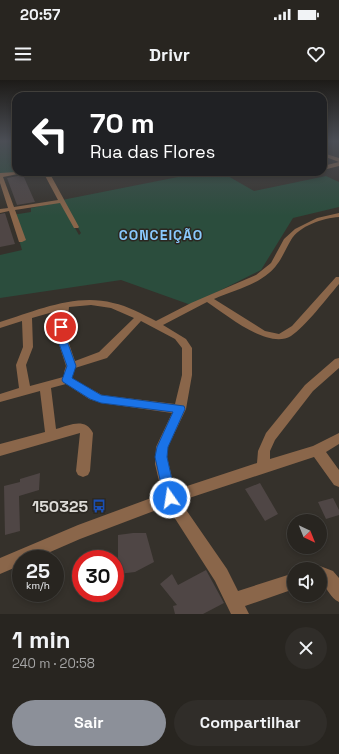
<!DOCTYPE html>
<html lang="pt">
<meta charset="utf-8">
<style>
:root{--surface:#282520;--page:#302d29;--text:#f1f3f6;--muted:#a5a5a5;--line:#44423e;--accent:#8c9099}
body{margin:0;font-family:"Space Grotesk",sans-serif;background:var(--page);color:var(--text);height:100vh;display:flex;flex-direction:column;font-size:15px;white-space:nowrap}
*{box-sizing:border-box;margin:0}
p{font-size:13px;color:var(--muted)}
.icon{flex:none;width:22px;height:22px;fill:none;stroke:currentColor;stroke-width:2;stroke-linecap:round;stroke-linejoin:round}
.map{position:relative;height:534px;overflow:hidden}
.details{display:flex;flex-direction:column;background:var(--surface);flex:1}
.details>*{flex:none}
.guide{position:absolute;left:12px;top:12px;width:315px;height:84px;border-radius:12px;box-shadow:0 2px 6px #0003,0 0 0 1px var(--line);background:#202124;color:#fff;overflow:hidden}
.needle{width:26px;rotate:137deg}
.buttons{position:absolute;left:287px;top:434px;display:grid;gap:8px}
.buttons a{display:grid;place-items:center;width:40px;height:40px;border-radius:50%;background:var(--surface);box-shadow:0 2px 6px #0003,0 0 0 1px var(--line);font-size:20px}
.speed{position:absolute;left:12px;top:470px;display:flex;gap:8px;font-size:20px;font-weight:700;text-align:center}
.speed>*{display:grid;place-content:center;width:52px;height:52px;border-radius:50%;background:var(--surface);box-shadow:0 2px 6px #0003,0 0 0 1px var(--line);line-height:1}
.speed small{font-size:10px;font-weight:400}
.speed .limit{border:6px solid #d22;background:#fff;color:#111}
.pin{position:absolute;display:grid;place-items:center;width:34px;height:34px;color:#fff;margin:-17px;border:2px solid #fff;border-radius:50%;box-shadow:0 1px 4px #0007}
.me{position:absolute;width:44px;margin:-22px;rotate:347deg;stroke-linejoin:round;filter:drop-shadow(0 0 3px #0008)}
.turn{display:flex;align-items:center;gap:14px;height:84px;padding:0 12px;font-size:18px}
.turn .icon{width:52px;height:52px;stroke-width:2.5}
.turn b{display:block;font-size:28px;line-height:34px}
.round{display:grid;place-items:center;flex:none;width:42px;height:42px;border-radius:21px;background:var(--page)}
.overview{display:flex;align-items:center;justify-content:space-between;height:68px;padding:0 12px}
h1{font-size:24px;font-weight:800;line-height:30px}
.button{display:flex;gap:8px;margin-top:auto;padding:8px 12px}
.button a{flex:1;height:46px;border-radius:24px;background:var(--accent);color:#fff;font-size:16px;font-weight:800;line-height:46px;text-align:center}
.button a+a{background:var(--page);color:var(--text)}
.status{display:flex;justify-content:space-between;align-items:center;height:28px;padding:0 20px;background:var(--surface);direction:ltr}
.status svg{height:11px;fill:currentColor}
header{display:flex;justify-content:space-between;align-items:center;height:52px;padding:0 12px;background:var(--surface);font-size:18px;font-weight:800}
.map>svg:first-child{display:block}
.green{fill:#2b4d3d}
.building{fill:#4f4645}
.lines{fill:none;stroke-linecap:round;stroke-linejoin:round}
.path{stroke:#7f7c76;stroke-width:1;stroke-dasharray:0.5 1.5;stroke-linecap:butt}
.minor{fill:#8a664a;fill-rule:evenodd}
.route{fill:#1a73e8;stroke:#114b97}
.labels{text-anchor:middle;stroke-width:3;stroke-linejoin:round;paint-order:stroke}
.far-district-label{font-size:14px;font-weight:bold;letter-spacing:1px;fill:#8ac9fe;stroke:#2b2721}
.near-poi-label{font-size:16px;font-weight:bold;fill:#dddbd7;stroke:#2b2721;text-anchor:end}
</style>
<div class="status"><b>20:57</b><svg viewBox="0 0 49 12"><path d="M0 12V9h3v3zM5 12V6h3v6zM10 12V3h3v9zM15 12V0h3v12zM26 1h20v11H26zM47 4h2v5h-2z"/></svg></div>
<header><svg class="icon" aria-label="menu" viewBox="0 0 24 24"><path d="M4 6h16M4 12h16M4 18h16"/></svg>Drivr<svg class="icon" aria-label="heart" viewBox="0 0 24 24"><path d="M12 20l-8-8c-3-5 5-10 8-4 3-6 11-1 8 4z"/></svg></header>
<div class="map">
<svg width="339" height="534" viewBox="0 0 339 534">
<rect width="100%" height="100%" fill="#35312b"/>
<path class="green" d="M0,61H16V92L0,95Z
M203,92H221L254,111L326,96L339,102V127L293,138L261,190L191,225L121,200L0,218V175L22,170L12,135L31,132V128L60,122L79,155L81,153L62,120Z"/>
<path class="building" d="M23,95L35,122L17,125L7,98Z
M5,133L15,164L0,167V134Z
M40,393L39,410L19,416L20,451L5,455L4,406L20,402V399Z
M260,403L278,434L265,441L245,409Z
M333,418L339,430V435L326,439L318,422Z
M133,453H146L154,482L135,492L118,494V455Z
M206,490L224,523L203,534H175L173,526L177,525L160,504L172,494L178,505Z"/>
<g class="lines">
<path class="path" d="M323,62L328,61"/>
<path class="minor" d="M323,73L339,78V82L323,76Z
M339,82V86L323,90V86Z
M16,92H28L3,97L14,127L58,120L43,92H49L79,147L78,148H74L60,123L15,130L26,160L22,162H19L9,131L0,133V129L8,128L0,103V93Z
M219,92L279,93L304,92L279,97L222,94Z
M339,133V137C323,138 299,146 291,160C284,172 280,184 269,193C254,206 232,211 214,219L265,251L279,254L292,246L336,197H339V204C327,218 305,247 291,256C268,270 227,235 207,222L163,245L186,259L192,268V295L186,329L168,367L167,377L175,410L257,383L258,371L266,353L305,305L335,279L339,278V288L313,311L275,360L270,371V379L313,366L339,353V364L326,372L339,390V407L334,405L314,377L180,421L227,489L238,511L294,493V509L245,526L249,534H231L215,501L167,426L80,459L34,479H21V485L0,494V478L78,445L162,414L155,384L156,367L172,333L101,323L89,319L66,304L51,308L56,349C70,345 85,337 93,353L90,391L88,395L83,397L78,395L76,391L80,353L0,376V364L45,352L40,311L0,322V314L19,308L16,285L23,267L22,241L0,248V242C36,231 75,213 113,223C128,226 142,234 156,241L191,223L256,195L271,183L284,159L295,149L317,138ZM91,225L111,228L134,238L99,272L75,281L66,255L69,227ZM60,230L56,255L66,286L64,292L65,295H73L75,288L107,278L141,241L175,259L182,268V295L175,324L102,315L67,296L30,306L26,285L33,267L32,238Z
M320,486L333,491L339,498V522C330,518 328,508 320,502V489H314Z"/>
</g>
<linearGradient id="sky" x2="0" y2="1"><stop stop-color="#1d1b18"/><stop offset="0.45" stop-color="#4b4e55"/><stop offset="1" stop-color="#4b4e55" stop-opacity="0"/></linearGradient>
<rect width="339" height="136" fill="url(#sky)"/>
<path class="route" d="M61,244L66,247L65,255L76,286L72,298L101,315L184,326L185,329L168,367L167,377L176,418L174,422L170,424L165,422L155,377L157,367L173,332L101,323L90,319L63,302L62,300L67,286L56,255L57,247Z"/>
<defs>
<g id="bus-bare" transform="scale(1.08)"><path d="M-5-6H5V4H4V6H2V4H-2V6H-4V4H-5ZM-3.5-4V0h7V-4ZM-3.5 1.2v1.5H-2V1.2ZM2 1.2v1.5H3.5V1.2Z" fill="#1a4fb4" stroke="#2b2721" stroke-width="2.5" paint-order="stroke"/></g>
</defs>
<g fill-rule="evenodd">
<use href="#bus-bare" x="99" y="426"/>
</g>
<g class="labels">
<g class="far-district-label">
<text x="161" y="160">CONCEIÇÃO</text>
</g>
<g class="near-poi-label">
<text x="88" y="432">150325</text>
</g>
</g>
</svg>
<div class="buttons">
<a><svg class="needle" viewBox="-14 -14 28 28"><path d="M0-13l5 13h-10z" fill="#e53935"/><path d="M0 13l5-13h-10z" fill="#a5a5a5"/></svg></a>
<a><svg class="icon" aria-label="sound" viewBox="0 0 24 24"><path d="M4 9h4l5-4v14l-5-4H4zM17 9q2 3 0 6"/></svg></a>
</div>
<div class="speed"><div>25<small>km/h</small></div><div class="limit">30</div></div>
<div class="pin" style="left:61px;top:247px;background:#d93025"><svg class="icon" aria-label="arrive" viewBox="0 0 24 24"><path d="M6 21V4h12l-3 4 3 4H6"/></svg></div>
<svg class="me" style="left:170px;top:418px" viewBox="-20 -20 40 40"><circle r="17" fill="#1a73e8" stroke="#fff" stroke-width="3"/><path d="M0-11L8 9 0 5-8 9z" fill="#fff"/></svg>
<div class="guide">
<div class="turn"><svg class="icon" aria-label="left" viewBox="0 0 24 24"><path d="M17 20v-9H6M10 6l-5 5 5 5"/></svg><div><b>70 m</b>Rua das Flores</div></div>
</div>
</div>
<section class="details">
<div class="overview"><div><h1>1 min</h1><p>240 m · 20:58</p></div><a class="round"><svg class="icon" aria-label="close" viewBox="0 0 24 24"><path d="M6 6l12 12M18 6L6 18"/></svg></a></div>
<div class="button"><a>Sair</a><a>Compartilhar</a></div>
</section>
